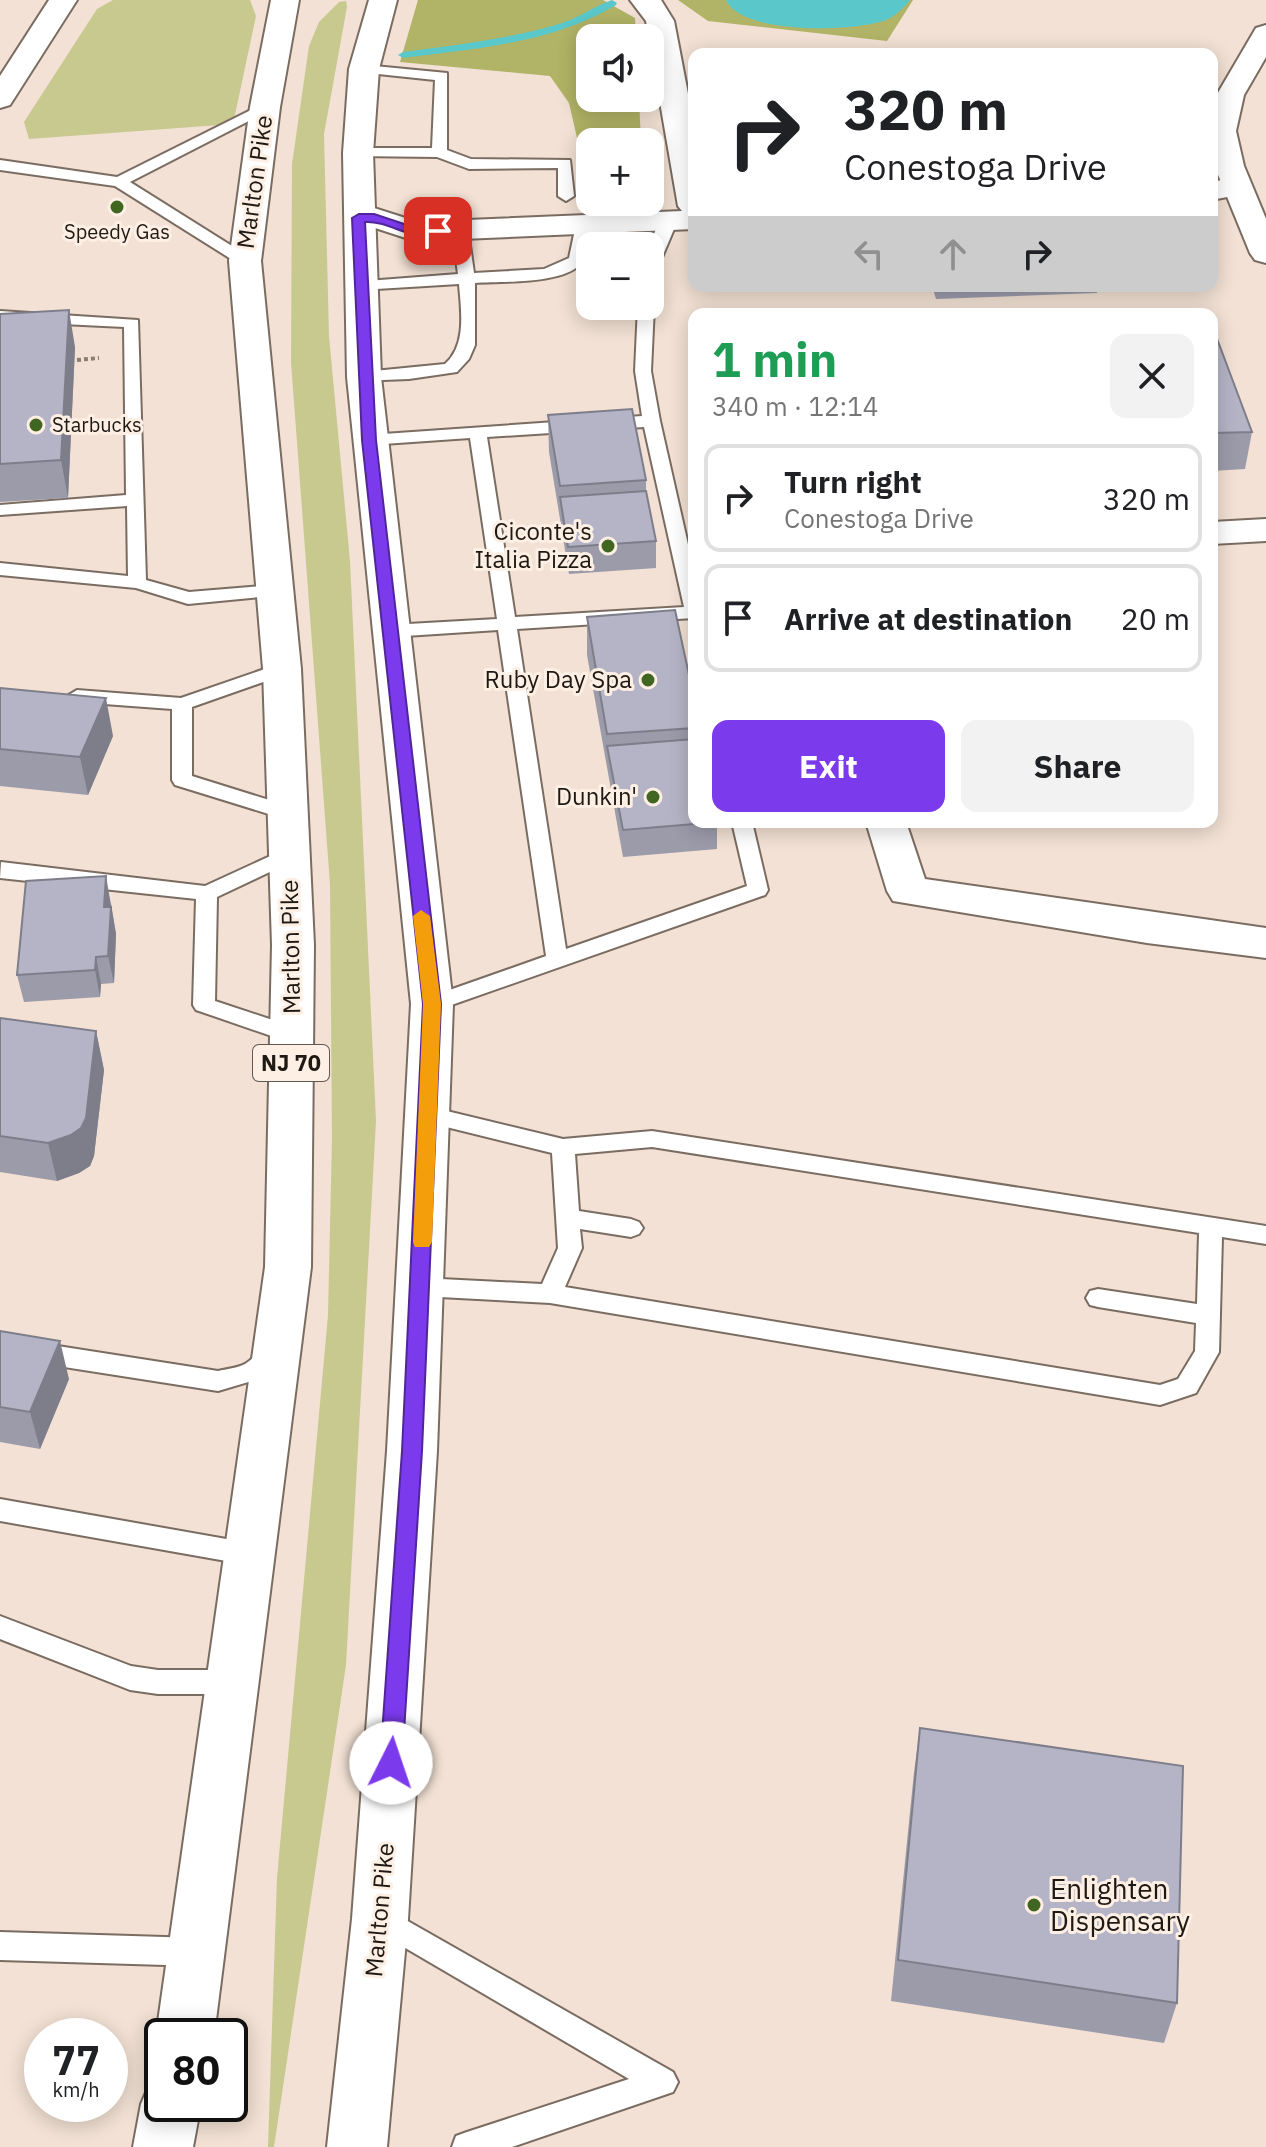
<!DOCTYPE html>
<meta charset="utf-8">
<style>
:root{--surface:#fff;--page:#f2f2f2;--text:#202124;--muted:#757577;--line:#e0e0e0;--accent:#7c3aed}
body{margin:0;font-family:"IBM Plex Sans",sans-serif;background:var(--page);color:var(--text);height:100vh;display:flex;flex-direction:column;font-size:30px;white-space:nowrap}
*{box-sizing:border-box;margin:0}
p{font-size:26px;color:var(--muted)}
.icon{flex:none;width:44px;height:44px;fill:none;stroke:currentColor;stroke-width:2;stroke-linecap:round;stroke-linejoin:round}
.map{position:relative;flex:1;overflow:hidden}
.side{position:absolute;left:688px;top:308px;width:530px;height:520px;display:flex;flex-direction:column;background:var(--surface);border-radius:16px;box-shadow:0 4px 20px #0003}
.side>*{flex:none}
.guide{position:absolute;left:688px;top:48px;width:530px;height:244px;border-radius:16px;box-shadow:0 4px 20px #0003;background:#fff;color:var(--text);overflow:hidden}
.fabs{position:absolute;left:576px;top:24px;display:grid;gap:16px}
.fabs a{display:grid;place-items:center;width:88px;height:88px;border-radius:16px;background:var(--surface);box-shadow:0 4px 20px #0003;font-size:40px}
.speed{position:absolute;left:24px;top:2018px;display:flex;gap:16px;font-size:40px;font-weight:700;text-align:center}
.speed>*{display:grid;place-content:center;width:104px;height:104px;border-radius:50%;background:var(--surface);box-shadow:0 4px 20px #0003;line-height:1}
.speed small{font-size:20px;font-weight:400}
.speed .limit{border:4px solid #111;border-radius:12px;background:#fff;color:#111}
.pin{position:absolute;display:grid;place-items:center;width:68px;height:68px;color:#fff;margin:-34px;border-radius:16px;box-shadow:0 4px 12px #0006}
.me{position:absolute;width:88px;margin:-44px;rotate:4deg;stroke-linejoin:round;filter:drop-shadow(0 0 6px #0008)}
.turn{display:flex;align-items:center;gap:28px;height:168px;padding:0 24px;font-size:36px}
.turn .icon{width:104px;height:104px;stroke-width:2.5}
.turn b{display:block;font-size:56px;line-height:68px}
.lanes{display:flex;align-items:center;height:76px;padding:0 24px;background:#0003;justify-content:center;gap:40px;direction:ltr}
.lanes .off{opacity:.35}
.round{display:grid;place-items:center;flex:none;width:84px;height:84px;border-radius:16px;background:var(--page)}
.headline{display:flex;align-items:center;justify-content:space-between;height:136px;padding:0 24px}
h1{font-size:48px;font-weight:700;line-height:60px;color:#1e9e55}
.action{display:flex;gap:16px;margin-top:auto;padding:16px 24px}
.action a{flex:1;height:92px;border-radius:16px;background:var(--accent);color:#fff;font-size:32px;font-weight:700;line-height:92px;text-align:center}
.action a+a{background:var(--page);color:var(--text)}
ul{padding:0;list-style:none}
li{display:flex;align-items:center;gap:24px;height:108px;margin:0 16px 12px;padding:0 8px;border:4px solid var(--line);border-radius:16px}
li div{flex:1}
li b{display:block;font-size:30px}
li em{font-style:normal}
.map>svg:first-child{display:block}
.green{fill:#c7c98f}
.forest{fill:#b1b366}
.water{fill:#5ac8ca}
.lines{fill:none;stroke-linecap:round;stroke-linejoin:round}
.stream{fill:#5ac8ca;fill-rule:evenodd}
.lane-casing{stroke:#7b6c61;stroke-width:4}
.street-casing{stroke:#7b6c61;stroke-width:4}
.secondary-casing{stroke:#7b6c61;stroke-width:4}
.highway-casing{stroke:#7b6c61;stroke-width:4}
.path{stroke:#8a7e75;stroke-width:4;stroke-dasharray:4 3;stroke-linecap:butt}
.lane{fill:#fff;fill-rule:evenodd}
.street{fill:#fff;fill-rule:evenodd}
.secondary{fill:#fff;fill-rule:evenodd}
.highway{fill:#fff;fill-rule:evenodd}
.wall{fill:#9b9baa}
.shaded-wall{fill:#7e7e8b}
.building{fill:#b4b4c6;stroke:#7e7e8b;stroke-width:2}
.route{fill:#7c3aed;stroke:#51269a;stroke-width:2}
.slow{fill:#f59e0b}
.poi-dot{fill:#406621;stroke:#fdefe4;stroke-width:3}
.labels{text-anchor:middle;stroke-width:6;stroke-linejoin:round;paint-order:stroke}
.far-poi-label{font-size:20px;fill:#1f1914;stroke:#fdefe4}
.shield{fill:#fdefe4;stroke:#625952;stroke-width:2}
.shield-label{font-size:22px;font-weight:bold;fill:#1f1914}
.street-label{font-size:24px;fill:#1f1914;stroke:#fdefe4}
.poi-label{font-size:24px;fill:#1f1914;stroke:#fdefe4;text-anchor:end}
.near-poi-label{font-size:28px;fill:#1f1914;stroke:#fdefe4;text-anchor:start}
</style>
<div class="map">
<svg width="1266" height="2147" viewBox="0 0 1266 2147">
<rect width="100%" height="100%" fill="#f2e1d4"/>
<path class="green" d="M113,0H250L256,16L233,124L29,139L24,122L97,9Z
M346,1L347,7L324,134L329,336L350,561L376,1121L346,1665L274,2147H268L277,1878L328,1315L332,1138L330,884L291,362L292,164L309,46L319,22L339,2Z"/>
<path class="forest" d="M418,0H603L635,18L636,38H590V98H639L641,142H590V178L586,177L569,103L550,76L400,62Z
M678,0H913L887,41L708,21Z"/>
<path class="water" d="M726,0H910C905,7 895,16 886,20C855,32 741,35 726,0Z"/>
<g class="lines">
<path class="stream" d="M612,0L617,3L616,5C553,43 474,49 403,58L398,55L403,52C456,45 510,39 562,23C580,17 595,6 612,0Z"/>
<g class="lane-casing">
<path id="lane" d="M364,65L447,73V150L471,159L570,160L574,196L566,201L558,196V168L469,169L437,157L353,156V150L358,148H432L435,80L359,72V66Z
M265,103L270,104V110L130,182L251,258V264H239L115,186L0,170V160L117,177Z
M669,217L677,222L660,262L658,278L650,283C650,264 647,225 669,217Z
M584,220L592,225C590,237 590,251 583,261C567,285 502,281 475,283V345L469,359L457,372L409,379L358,381L356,377L364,372L445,364C467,345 461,310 459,284L360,290L352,285L354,282L458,274L452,231L460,226L468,231L474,273L544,269L569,258L576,225Z
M650,302L654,306L651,371L660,421L694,571V618L517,629L566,949L747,886L732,822H752L768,890L765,895L440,1009H424L421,1004L424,999L546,956L498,630L390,637L381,631L390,625L497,619L470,438L369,445L360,440L369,435L642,416L635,371L638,306H650ZM644,427L684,607L515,617L487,437Z
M0,311L138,320L146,580L189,592L274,585L281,587L283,591L281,595L188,604L136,588L0,575V563L128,576L127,506L0,515V505L126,495L124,327L0,321Z
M282,663L289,665L291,669L289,673L192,707V776L295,808L298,813L288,820L175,785L172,780V709L77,702L67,696L77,690L181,698Z
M290,847L297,849L300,854L297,859L217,897L215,1001L300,1029L303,1035L300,1041L292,1043L196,1010L193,1005L196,899L0,878L1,862L205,886Z
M426,1106L563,1139L652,1131L1266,1226V1244L1222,1237L1219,1352L1196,1393L1160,1405L550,1303L421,1296L413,1294L409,1287L413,1280L421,1278L542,1284L558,1248L552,1153L418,1120L415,1114L418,1108ZM652,1147L1199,1233L1197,1304L1098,1289L1090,1291L1086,1298L1090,1305L1098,1307L1196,1323L1195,1351L1178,1379L1160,1385L565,1287L582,1248L580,1229L631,1237L639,1234L643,1228L639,1222L631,1219L579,1211L575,1154Z
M0,1337L218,1371C226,1369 238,1368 245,1364C259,1356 261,1341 280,1347L283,1354L262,1378L218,1391L0,1357Z
M0,1499L249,1543L258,1546L262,1554L258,1562L249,1565L0,1521Z
M0,1616L131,1666L158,1670H232L241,1674L245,1682L241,1690L232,1694H158L130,1690L0,1639Z
M383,1907L673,2072L678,2082L673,2092L512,2147H452L456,2136L467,2132L629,2079L373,1929L369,1920L373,1911Z
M0,1932L198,1938L208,1942L212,1952L208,1962L198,1966L0,1960Z"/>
</g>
<g class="street-casing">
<path id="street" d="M1266,25V57L1244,95L1236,131L1244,166L1266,219V263L1255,260L1250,253L1212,160V103L1256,28Z
M1266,519V541L1212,544V522Z
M866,822H906L925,879L1266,928V958L1147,943L893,901L887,891Z"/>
</g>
<g class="secondary-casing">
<path id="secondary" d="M49,0H77L10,105L0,108V76Z
M630,0H661L674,21L694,125V229L415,241L363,224L358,217L363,210L374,208L418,222L682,211L678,206L646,21Z
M1236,177L1247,179L1251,186L1247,193L1212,200V182Z"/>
</g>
<g class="highway-casing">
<path id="highway" d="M271,0H299L280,107L261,261L301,669L314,945L311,1267L214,2036H162V2050L156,2036L265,1267L272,945L263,669L229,261L250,107Z
M369,0H397L379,69L373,153L381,377L453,1004L437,1451L408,1919L387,2147H327L352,1919L387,1451L411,1004L347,377L343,153L349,69Z
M162,2078V2104H201L193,2147H133L141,2104L150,2083Z"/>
</g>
<path class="path" d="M77,360L99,358"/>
<use href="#lane" class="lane"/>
<use href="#street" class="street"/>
<use href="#secondary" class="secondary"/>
<use href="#highway" class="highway"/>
</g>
<path class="wall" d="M932,286H1098L1097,293L936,299Z
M0,314L75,347L68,498L0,502Z
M1212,336L1252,432L1245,469L1212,471Z
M548,415L646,480V491L656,541V568L569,574L549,452Z
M587,617L694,698V822H717V849L623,857L587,655Z
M0,688L113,736L88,795L0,786Z
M111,903L116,934L114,983L101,984L100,997L24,1002L17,975Z
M0,1018L96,1031L104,1070L94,1156L90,1166L79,1173L57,1181L0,1172Z
M0,1331L69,1379L40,1449L0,1442Z
M920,1728L1177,2003L1164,2043L891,2001L914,1772Z"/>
<path class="shaded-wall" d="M69,310L75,347L68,498L61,460Z
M106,698L113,736L88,795L80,757Z
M106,876L116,934L114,983L108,956L104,907Z
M96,957L101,984L100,997L95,970Z
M96,1031L104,1070L94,1156L90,1166L79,1173L57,1181L48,1143Z
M60,1341L69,1379L40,1449L30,1412Z"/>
<path class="building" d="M69,310L61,460L0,464V314Z
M1212,336H1216L1252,432L1212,433Z
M632,409L646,480L560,486L548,415Z
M646,491L656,541L568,547L560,497Z
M675,610L694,698V728L607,734L587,617Z
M0,688L106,698L80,757L0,749Z
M694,739V822H718L623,830L607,746Z
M106,876L104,907H111L108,956L96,957L95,970L17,975L26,881Z
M0,1018L96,1031L86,1118L81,1128L71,1135L48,1143L0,1136Z
M0,1331L60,1341L30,1412L0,1407Z
M920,1728L1183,1766L1177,2003L898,1960Z"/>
<path class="route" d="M374,214L416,228L438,227L444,231C420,248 391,220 365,222L376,440L441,1004L422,1451L402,1763L399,1770L391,1773L383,1770L380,1763L402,1451L423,1004L362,440L352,218L359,214Z"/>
<path class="slow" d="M421,910L430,916L441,1004L432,1242L429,1247H415L413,1242L423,1004L413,916Z"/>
<g class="poi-dot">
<circle cx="117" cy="207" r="8"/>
<circle cx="36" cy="425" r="8"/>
<circle cx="608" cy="546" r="8"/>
<circle cx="648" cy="680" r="8"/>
<circle cx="653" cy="797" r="8"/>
<circle cx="1034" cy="1905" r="8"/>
</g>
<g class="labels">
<g class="far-poi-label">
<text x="117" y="239">Speedy Gas</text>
<text x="52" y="432" text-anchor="start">Starbucks</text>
</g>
<rect class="shield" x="253" y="1045" width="76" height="36" rx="6"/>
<g class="shield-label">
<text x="291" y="1071">NJ 70</text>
</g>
<g class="street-label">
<text transform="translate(255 182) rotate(-82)" y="8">Marlton Pike</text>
<text transform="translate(291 947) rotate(-91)" y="8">Marlton Pike</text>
<text transform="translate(380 1910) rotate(-85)" y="8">Marlton Pike</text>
</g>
<g class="poi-label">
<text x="592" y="540">Ciconte's<tspan x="592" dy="28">Italia Pizza</tspan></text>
<text x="632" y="688">Ruby Day Spa</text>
<text x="637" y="805">Dunkin'</text>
</g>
<g class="near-poi-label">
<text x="1050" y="1899">Enlighten<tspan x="1050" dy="32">Dispensary</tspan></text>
</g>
</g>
</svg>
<div class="fabs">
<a><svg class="icon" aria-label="sound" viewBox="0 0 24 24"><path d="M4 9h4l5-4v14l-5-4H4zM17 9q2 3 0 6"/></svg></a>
<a>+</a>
<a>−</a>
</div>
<div class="speed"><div>77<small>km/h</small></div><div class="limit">80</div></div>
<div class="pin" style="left:438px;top:231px;background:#d93025"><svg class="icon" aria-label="arrive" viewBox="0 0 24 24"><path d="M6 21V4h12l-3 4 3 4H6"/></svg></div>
<svg class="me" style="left:391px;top:1763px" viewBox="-20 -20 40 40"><circle r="19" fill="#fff"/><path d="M0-13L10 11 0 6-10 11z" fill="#7c3aed"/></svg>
<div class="guide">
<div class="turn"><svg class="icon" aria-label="right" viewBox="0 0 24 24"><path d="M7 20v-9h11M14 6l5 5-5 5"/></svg><div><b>320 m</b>Conestoga Drive</div></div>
<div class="lanes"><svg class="icon off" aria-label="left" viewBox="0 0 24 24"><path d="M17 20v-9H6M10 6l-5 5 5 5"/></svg><svg class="icon off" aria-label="ahead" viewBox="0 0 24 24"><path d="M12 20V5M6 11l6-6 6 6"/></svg><svg class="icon" aria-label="right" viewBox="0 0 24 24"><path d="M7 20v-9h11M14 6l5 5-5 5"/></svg></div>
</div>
<section class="side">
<div class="headline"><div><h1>1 min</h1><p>340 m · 12:14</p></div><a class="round"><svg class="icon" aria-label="close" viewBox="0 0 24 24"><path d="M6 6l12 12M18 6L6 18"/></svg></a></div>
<ul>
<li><svg class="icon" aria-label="right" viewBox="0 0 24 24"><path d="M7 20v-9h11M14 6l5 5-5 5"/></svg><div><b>Turn right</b><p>Conestoga Drive</p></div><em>320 m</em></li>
<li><svg class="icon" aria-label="arrive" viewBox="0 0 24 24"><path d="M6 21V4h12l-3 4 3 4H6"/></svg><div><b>Arrive at destination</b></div><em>20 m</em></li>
</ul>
<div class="action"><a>Exit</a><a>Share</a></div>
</section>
</div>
